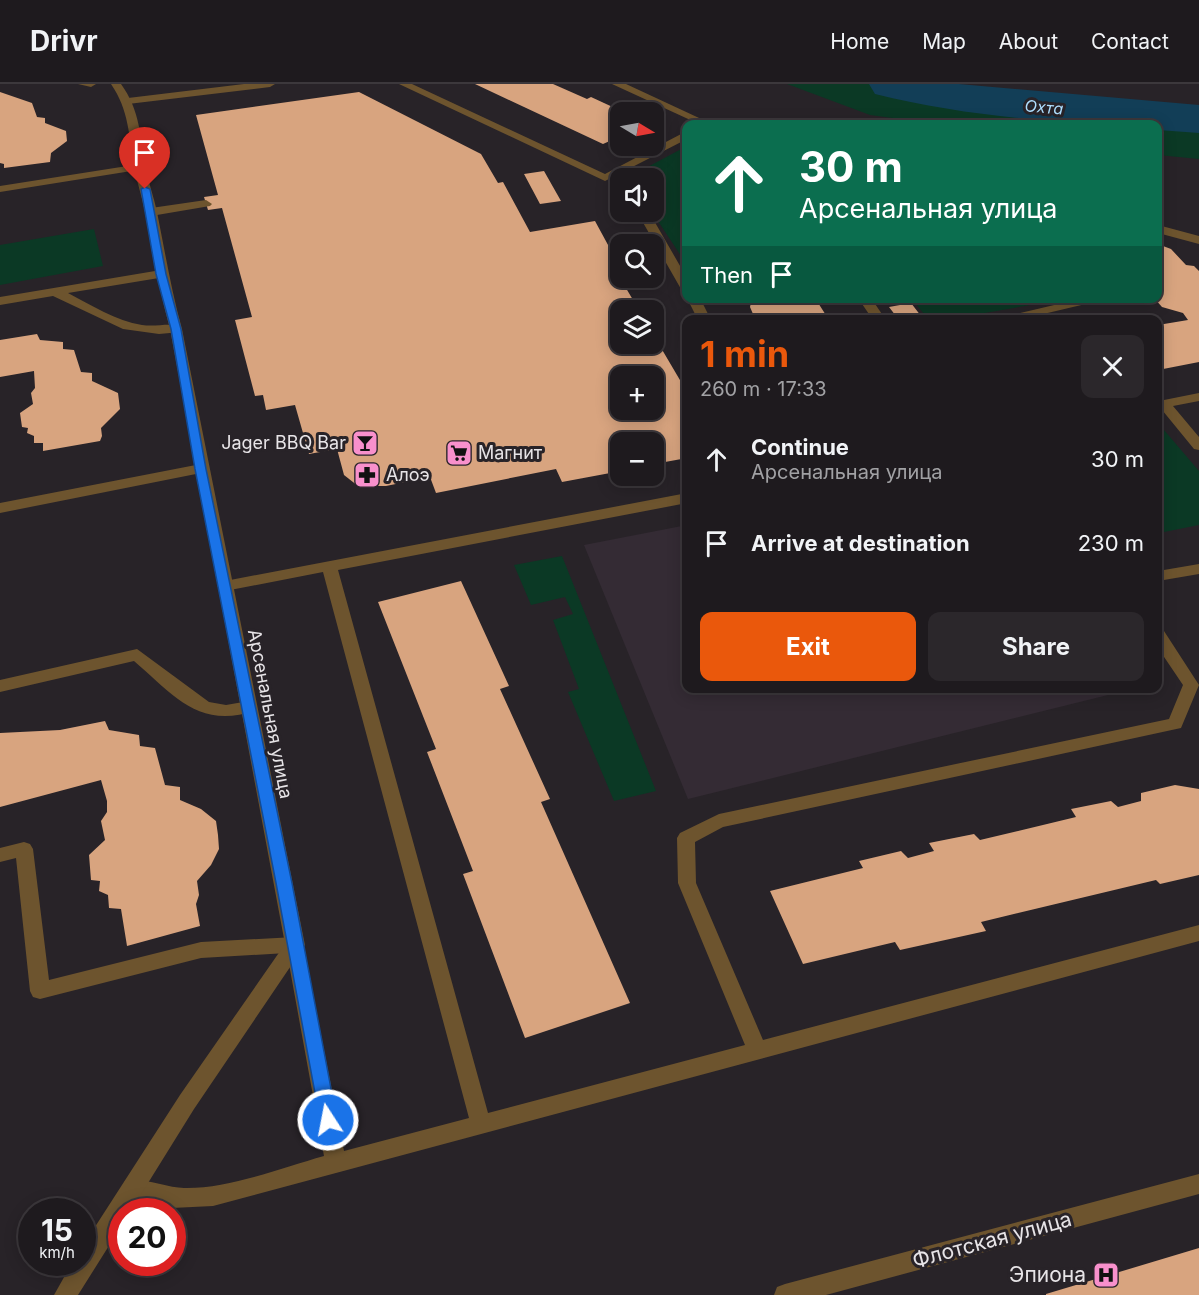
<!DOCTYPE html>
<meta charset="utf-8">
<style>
:root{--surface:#1e1a1e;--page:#2b272b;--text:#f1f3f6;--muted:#a1a1a4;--line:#3c383c;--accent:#ea580c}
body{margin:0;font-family:Inter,sans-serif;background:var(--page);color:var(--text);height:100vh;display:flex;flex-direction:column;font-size:22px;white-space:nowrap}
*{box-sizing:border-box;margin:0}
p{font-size:20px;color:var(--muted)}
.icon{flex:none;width:33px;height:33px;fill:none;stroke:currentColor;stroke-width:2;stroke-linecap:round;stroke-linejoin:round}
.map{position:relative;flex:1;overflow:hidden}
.panel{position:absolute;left:682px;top:231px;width:480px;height:378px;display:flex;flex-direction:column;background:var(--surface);border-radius:12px;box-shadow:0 3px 15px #0003,0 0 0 2px var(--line)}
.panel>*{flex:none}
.top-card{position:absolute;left:682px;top:36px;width:480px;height:183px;border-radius:12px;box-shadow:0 3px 15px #0003,0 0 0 2px var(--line);background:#0b6e4f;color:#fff;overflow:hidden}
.needle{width:39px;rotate:100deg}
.buttons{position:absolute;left:610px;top:18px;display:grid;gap:12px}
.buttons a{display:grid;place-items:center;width:54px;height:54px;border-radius:12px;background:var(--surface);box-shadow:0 3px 15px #0003,0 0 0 2px var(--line);font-size:30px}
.speed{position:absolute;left:18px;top:1114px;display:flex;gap:12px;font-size:30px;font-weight:700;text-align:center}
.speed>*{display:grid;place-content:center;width:78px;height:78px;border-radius:50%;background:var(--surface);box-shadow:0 3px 15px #0003,0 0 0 2px var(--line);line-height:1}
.speed small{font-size:15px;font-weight:400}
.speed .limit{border:9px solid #d22;background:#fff;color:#111}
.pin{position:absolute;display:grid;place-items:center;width:51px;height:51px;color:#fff;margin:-62px -26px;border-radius:50% 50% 50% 0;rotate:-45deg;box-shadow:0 0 6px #0007}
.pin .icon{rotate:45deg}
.me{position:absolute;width:66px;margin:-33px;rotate:349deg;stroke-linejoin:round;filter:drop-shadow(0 0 4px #0008)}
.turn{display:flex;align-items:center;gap:21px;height:126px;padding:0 18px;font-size:27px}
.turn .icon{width:78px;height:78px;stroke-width:2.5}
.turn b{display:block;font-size:42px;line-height:51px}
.then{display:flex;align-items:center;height:57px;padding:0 18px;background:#0003;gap:12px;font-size:22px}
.round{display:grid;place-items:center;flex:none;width:63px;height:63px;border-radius:12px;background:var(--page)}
.head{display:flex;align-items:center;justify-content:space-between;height:102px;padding:0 18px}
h1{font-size:36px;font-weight:700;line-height:45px;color:var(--accent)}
.cta{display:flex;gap:12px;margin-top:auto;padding:12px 18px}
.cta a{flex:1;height:69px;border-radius:12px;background:var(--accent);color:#fff;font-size:24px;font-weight:700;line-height:69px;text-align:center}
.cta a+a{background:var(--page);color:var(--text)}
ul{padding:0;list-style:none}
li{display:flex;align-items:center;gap:18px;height:84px;padding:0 18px}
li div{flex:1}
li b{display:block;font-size:22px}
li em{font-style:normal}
header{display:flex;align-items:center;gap:36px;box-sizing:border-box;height:84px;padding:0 30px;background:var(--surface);border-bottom:2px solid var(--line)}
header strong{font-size:28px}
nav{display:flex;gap:33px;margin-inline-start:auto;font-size:21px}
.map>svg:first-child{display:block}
.built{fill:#342b34}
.green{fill:#0b3925}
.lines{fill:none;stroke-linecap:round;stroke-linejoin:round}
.river{fill:#123e57;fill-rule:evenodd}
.building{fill:#d8a47f;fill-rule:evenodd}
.service{fill:#6d542e;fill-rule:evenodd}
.minor{fill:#6d542e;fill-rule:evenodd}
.route{fill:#1a73e8;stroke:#114b97;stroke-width:1.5}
.labels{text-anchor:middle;stroke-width:6;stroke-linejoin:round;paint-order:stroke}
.far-water-label{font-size:16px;font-style:italic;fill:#afdfff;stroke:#282328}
.poi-label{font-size:18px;fill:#e7e4e7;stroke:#282328;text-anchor:start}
.street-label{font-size:18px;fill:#e7e4e7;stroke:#282328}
.near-street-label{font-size:21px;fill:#e7e4e7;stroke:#282328}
.near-poi-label{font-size:21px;fill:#e7e4e7;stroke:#282328;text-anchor:end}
</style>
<header>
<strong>Drivr</strong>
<nav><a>Home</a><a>Map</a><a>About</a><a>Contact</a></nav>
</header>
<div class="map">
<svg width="1199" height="1211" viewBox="0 0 1199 1211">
<rect width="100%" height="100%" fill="#282328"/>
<path class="built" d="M687,441V604L1117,605L1112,610L688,715L584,461Z"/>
<path class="green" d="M787,0H874L974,22L1199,39V75L1158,71V40H937L870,31Z
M687,62V181L652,128L654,94H634L640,87Z
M94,145L103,182L0,201V161Z
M912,215H1065L950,235H928Z
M1164,346L1199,387V441L1159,449L1158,347Z
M562,472L656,707L614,717L568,608L579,605L553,536L573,530L565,513L531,521L514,481Z"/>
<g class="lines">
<path class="river" d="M869,0H959L1199,21V49L1158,46V40C1062,40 968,33 875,10Z"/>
</g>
<path class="building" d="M475,0H553L587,15L591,13L617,25L612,27L621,31V56L617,58L612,56L603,60Z
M0,8L32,19L37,33L45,34V39L66,47L67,57L51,69L50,78L4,84V80L0,79Z
M359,8L481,70L498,99L503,98L530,148L595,137L620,183L614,184L639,226H621V260H654V252L687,308V374L654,380V358H621V387L562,398L556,385L436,409L430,393L386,402H358L344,391L337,365L309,370L295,321L266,326L263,311L255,312L235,236L252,233L222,124L208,126L204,113L218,111L196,31ZM621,292H654V326H621Z
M544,87L561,117L540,120L524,90Z
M1163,162L1171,165L1186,181L1194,182L1199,187V278L1158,286V241L1188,236L1183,229L1162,223L1154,214H1158V163Z
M752,214H815L829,236H751L749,232L753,230L750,223Z
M911,219L921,232L899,236L889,223Z
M37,250L40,256L63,258V265L74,266L81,288L92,289V297L118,309L120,325L101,344L102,352L100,357L43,367V359H34V352L27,349L28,344L22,343L20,329L33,320L31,309L35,304L34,287L0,293V256Z
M461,497L509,602L500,605L550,715L541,718L630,919L525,954L463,790L473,787L427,668L436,665L378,518Z
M105,637L109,646L139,651L140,662L155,664L165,701L180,703V716L201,725L216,737L218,751L219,765L211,781L197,797L199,811L196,820L200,842L127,862L121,825L109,824L108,811L99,807L100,797L91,796L89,771L105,756L101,737L107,728V717L101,696L0,723V649L60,646Z
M1175,701L1199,705V791L1160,800L1156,796L981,838L986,847L900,866L895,858L803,880L770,807L863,784L859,777L901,767L908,774L934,767L929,759L974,750L980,756L1076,733L1071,725L1111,717L1118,723L1141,717V709Z
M1199,1164V1211H1046V1210Z"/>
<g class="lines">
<path class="service" d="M78,0H96L91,3Z
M244,0H275L270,3L128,20L123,17L128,14Z
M399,0H412L605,90L683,49L687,48V55L605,97Z
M612,0H626L712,40H699Z
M140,80L146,83L144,85L0,108V102Z
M206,116L212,120L210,122L151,132L145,128L151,124Z
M637,128H649L687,194V209L681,205Z
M1158,141L1199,152V160L1158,149Z
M161,186L165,187V193L68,209C91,221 116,237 142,241C155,243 168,239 181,242V248L159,250L123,245L53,212L0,221V213Z
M687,214H700L711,236H698Z
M858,214H871L886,236H873Z
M1084,214H1111L1018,236H991Z
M1199,309V317L1173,322L1199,353V366L1194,365L1158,321L1159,317Z
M201,380L208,385L206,388L0,429V419Z
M687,409V419L338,486L488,1029L745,961L678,799L677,754L680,749L719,730L1169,635L1183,601L1158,564V545L1164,547L1199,601L1181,644L723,743L695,758L696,799L763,956L1199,841V857L213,1122L172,1124L125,1111L122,1104L125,1097C139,1092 167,1104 184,1104C228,1105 281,1084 324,1072L287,869L201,874L40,915L33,913L30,907L16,774L0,778V764L24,758L30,760L33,765L49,896L201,858L295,853L302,855L344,1067L469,1034L323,488L225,507L217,502L225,497Z
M1199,480V490L1158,497V487Z
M137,565L209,618L226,621L249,617L257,623L255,627C197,645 174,611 134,577L0,608V596Z"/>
<path class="minor" d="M111,0H121C140,26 140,52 146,83C148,98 154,113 157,128C165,168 171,205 182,245L305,861L194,1025L130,1128H122V1141L78,1211H54L72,1179H82V1163L180,1011L285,860L170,245C159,205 153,168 145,128C142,113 137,98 134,83C129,52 129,26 111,0Z
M1199,1090V1110L826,1211H774L777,1203L785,1200Z"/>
</g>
<path class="route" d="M145,103L150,105L166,190L181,245L206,385L292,799L337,1036L334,1041L328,1044L322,1041L320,1036L276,799L195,385L171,245L156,190L141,105Z"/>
<defs>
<g id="bar-square" transform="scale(1.35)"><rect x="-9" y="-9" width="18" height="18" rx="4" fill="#f890cc" stroke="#282328"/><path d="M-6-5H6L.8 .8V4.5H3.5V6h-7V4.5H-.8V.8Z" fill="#111"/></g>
<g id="supermarket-square" transform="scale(1.35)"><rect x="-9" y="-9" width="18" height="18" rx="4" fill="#f890cc" stroke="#282328"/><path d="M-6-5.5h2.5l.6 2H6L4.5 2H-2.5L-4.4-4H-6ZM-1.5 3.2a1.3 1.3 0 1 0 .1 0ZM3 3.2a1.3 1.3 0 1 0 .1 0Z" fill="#111"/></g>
<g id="pharmacy-square" transform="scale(1.35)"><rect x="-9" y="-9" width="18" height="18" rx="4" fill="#f890cc" stroke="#282328"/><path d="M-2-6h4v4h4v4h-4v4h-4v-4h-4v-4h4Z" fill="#111"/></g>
<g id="hospital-square" transform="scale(1.35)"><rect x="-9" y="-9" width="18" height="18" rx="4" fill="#f890cc" stroke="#282328"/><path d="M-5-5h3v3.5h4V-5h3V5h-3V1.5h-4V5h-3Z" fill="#111"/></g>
</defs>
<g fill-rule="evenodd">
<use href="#bar-square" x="365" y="359"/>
<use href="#supermarket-square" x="459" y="369"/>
<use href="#pharmacy-square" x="367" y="391"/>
<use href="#hospital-square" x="1106" y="1191"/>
</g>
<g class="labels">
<g class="far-water-label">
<text transform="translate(1044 23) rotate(5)" y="6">Охта</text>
</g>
<g class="poi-label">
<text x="346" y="365" text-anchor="end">Jager BBQ Bar</text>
<text x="478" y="375">Магнит</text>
<text x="386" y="397">Алоэ</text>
</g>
<g class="street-label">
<text transform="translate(270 630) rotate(79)" y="6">Арсенальная улица</text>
</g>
<g class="near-street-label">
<text transform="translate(992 1156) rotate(-15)" y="7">Флотская улица</text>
</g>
<g class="near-poi-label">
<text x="1086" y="1198">Эпиона</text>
</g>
</g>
</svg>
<div class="buttons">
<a><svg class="needle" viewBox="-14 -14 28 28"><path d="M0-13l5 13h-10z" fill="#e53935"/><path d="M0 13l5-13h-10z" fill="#a1a1a4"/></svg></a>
<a><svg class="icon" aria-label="sound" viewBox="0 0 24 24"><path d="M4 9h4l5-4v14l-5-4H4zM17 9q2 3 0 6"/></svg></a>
<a><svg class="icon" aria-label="search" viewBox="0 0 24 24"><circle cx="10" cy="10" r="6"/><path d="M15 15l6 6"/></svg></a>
<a><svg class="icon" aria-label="layers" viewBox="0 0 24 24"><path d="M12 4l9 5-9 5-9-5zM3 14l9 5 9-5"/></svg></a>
<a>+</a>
<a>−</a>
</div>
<div class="speed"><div>15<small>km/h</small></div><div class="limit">20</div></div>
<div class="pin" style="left:145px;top:105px;background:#d93025"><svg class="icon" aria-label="arrive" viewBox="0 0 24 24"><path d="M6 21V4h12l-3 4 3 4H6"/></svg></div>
<svg class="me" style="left:328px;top:1036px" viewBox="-20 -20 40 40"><circle r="17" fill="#1a73e8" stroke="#fff" stroke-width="3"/><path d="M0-11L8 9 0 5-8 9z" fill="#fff"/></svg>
<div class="top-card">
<div class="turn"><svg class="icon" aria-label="ahead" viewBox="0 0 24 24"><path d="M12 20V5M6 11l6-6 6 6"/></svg><div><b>30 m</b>Арсенальная улица</div></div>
<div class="then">Then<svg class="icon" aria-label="arrive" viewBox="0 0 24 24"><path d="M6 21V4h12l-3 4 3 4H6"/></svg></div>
</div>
<section class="panel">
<div class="head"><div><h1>1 min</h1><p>260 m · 17:33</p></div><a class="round"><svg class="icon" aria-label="close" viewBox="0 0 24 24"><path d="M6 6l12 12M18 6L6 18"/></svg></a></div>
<ul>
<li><svg class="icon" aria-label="ahead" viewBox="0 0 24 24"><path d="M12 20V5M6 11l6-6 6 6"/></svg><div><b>Continue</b><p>Арсенальная улица</p></div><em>30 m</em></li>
<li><svg class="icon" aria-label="arrive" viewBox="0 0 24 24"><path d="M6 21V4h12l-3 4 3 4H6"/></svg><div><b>Arrive at destination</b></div><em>230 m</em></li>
</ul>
<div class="cta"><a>Exit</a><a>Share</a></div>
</section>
</div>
